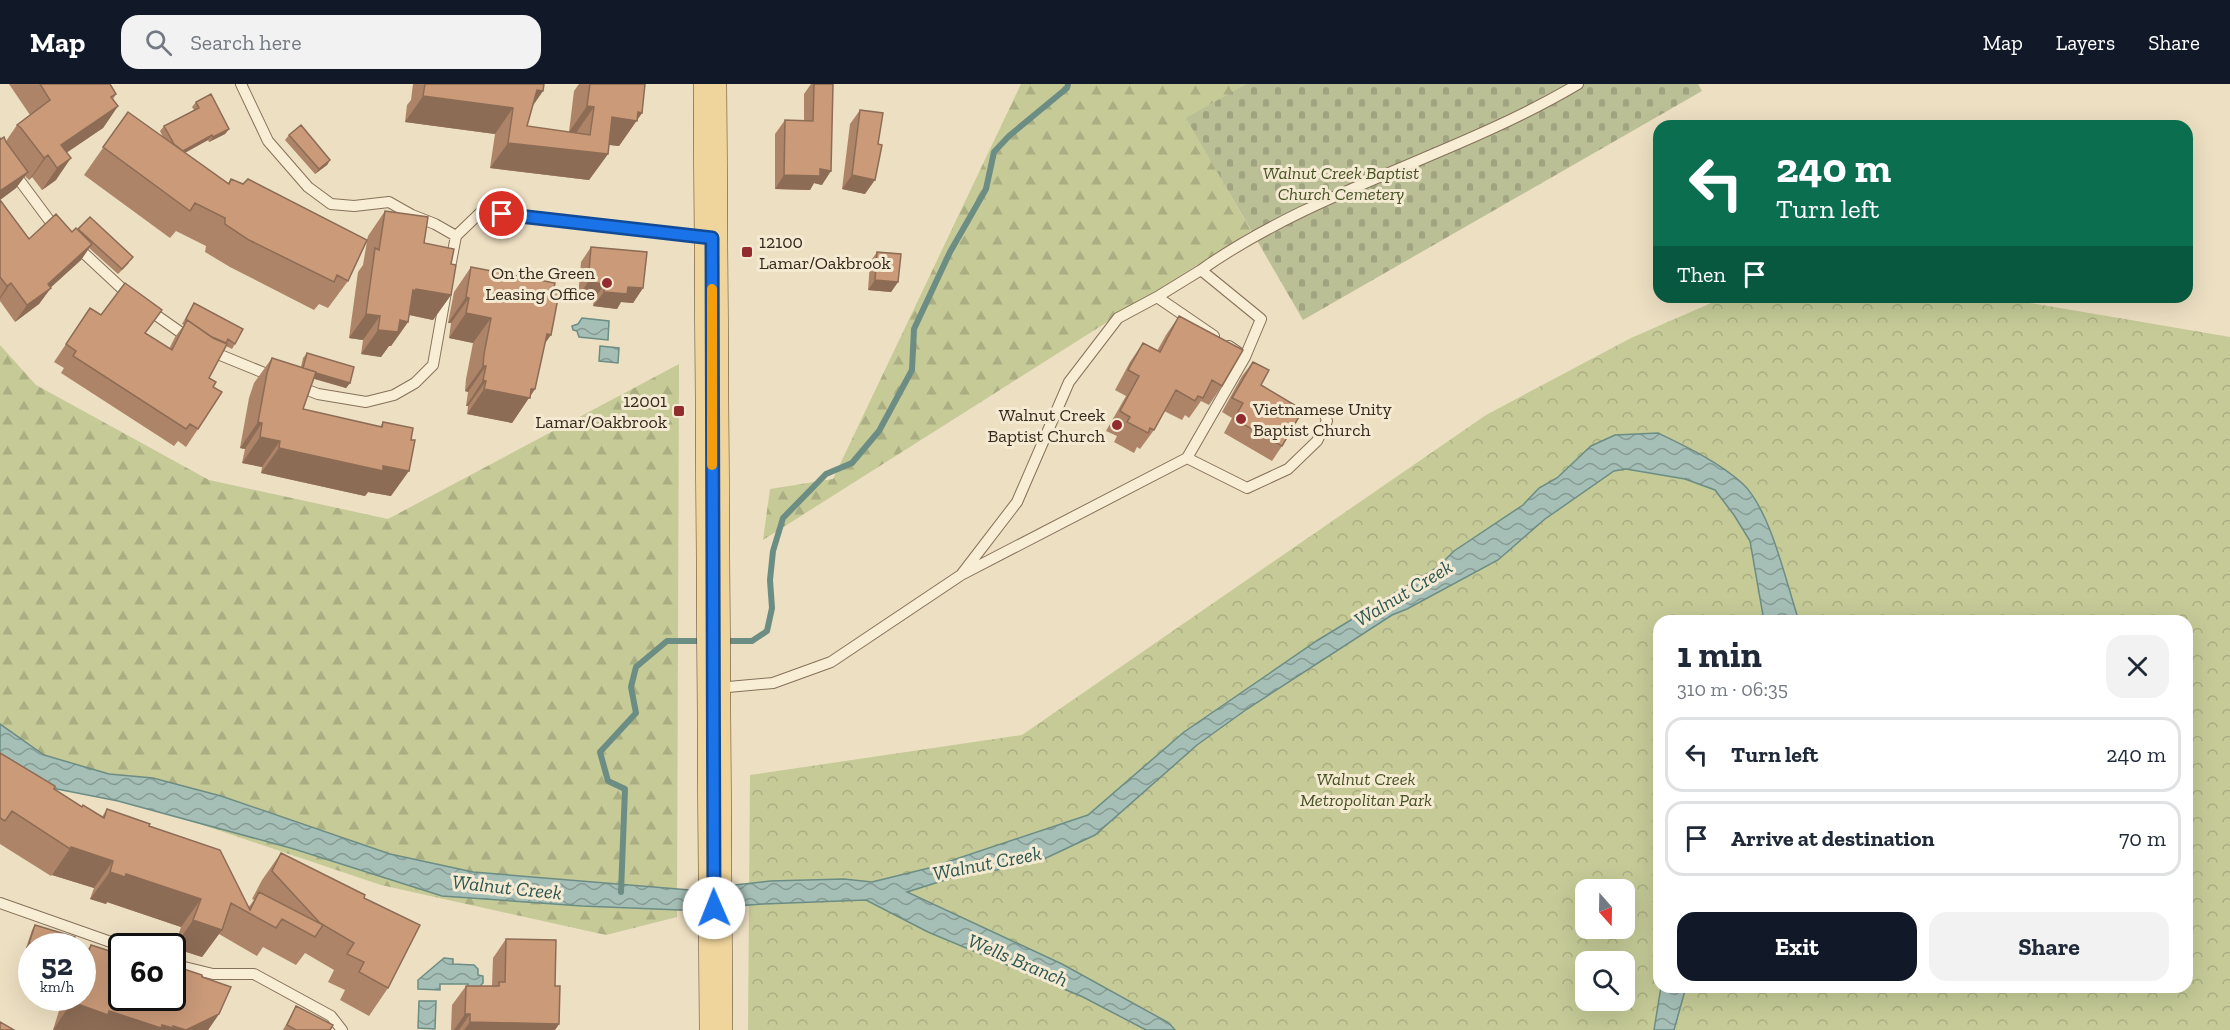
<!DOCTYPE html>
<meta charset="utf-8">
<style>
:root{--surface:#fff;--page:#f2f2f3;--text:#1f2937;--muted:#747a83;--line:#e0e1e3;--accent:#111827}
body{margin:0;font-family:"Zilla Slab",serif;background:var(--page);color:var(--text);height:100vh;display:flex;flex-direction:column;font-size:22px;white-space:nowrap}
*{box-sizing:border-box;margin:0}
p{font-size:20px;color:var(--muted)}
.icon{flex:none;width:33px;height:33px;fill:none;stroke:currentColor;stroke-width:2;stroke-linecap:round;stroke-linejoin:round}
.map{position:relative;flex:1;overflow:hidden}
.side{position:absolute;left:1653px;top:531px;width:540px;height:378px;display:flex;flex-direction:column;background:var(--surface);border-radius:18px;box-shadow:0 6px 24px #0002}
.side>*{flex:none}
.guide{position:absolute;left:1653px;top:36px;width:540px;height:183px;border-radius:18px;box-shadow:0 6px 24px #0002;background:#0b6e4f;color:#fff;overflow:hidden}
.needle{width:39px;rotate:160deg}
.fabs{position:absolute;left:1575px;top:795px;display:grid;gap:12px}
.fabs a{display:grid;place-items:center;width:60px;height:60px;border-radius:12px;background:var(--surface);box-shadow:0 6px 24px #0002;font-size:30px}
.speed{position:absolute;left:18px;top:849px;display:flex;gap:12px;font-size:30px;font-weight:700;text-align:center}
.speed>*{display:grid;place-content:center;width:78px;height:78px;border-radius:50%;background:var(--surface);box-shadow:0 6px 24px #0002;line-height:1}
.speed small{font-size:15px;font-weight:400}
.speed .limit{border:3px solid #111;border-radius:9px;background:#fff;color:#111}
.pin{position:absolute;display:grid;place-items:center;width:51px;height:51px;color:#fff;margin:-26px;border:3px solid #fff;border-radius:50%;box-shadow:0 2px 6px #0007}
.me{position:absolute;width:66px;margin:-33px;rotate:359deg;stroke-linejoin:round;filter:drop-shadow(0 0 4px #0008)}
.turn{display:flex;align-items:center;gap:21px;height:126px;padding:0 24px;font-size:27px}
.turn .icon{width:78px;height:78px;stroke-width:2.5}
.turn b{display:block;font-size:42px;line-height:51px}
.then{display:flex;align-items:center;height:57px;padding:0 24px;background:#0003;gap:12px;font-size:22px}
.round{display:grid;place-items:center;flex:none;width:63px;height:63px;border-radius:18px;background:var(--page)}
.head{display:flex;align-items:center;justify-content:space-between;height:102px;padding:0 24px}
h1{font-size:36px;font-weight:800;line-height:45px}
.action{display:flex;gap:12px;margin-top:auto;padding:12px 24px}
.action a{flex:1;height:69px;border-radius:18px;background:var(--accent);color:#fff;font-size:24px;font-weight:800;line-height:69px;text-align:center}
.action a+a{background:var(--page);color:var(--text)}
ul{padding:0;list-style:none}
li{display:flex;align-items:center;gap:18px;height:75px;margin:0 12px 9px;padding:0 12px;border:3px solid var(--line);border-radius:18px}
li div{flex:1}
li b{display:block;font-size:22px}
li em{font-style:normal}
header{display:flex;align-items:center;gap:36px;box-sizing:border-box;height:84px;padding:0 30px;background:var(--accent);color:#fff}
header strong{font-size:28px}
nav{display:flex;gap:33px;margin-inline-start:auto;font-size:21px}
.search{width:420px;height:54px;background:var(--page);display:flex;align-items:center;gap:15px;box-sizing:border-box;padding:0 21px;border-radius:18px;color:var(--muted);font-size:22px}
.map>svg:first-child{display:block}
.forest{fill:url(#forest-firs)}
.cemetery{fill:url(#cemetery-stones)}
.park{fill:url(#park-crowns);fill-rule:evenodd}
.water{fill:url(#water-waves);stroke:#6c8d84;stroke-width:1.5}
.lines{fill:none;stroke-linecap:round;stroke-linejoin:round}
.stream{stroke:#6c8d84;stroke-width:6}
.service-casing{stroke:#86715a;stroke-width:12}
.primary-casing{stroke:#543f2e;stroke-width:34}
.service{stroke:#f8edd5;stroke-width:10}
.primary{stroke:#efd49b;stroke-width:33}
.wall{fill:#ae8468}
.shaded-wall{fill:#8d6c55}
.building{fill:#ca9a79;stroke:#8d6c55;stroke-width:1.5}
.route-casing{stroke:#114b97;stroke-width:15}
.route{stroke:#1a73e8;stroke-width:10}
.slow{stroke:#f59e0b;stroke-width:10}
.poi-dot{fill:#932c2e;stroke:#f4ead2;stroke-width:2}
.labels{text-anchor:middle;stroke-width:6;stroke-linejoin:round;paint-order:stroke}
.park-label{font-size:18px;font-style:italic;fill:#475225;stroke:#f4ead2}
.poi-label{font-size:18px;fill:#36291e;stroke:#f4ead2;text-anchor:end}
.water-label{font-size:20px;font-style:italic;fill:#2d5652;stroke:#f4ead2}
</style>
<header>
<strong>Map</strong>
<div class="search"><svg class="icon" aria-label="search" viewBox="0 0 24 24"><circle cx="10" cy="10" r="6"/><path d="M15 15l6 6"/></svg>Search here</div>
<nav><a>Map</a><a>Layers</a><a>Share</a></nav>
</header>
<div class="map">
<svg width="2230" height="946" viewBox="0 0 2230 946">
<defs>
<pattern id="forest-firs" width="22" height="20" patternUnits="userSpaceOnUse" patternTransform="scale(1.5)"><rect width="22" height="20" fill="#c5ca97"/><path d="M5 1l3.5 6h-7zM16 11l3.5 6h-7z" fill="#aaae82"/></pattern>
<pattern id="cemetery-stones" width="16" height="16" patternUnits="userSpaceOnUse" patternTransform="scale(1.5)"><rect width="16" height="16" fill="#bbbf96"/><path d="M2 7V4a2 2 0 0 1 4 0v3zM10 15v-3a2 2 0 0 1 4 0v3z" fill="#a1a481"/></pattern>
<pattern id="park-crowns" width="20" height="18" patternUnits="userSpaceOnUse" patternTransform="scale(1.5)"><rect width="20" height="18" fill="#c5ca97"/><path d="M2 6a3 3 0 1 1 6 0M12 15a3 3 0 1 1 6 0" fill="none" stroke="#aaae82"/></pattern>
<pattern id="water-waves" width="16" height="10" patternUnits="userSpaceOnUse" patternTransform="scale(1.5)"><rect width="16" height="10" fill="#a5bfb7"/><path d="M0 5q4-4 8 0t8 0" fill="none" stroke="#879b94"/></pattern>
</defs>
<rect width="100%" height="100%" fill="#eddfc2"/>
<path class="forest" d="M1021,0H1246L1187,34L1251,147L763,456L770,405L833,395Z
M0,261L36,301L209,396L388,435L679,280L677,833L606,851L381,801L96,705L0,651Z"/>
<path class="cemetery" d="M1246,0H1698L1702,7L1303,236L1186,34Z"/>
<path class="park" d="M1725,213H1995L2230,253V946H748L750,691L1022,651L1486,331L1631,254ZM1659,537H2187V903H1659ZM1586,806H1624V844H1586ZM1586,878H1624V916H1586Z"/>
<path class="water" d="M582,234L609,237L608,256L579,253L577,247L573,246L572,242L578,240Z
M600,262L619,264L618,279L599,277Z
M1658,349C1687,363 1717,377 1742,399C1770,425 1785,494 1797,531L1801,537H1764L1750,457L1734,431L1715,406L1685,395L1626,385L1614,387L1545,435L1498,476L1407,525L1392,531L1247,625L1197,661L1095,751L1046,774L997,786L961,791L907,808L1062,880L1169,939L1175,946H1146L1083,913L928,848L866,816L763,820L680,826L582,822L442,812L294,765L118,717L57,705L0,672V640L44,671L109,690L153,694L221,712L390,770L473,788L690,806L770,797L844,795L872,798L929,784L1088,731L1184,648L1318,556L1438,483L1454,467L1523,421L1539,404L1557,394L1591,362L1615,351Z
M444,874L453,875V880L474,881L478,885V891L483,892V899L475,907L468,906V900H440V906L418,905V896Z
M1661,903H1686L1674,946H1654Z
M419,917H436L435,945L418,944Z"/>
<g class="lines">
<path class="stream" d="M722,557H752L767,547L772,524L770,496L773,467L783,434L826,390L852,379L879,347L912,286L914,245L950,168L986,105L994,68L1009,52L1067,4L1068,0
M621,808L625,705L608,697L600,668L636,629L631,603L636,583L667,557H703"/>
<g class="service-casing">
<path id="service" d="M241,0L268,57L308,103L331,120L354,122L389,118L412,131L435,140L456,152
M0,70L52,140L58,146
M74,160L131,213
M451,178L456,152L482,127L709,153
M1201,186C1316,105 1457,72 1578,0
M1157,213L1201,186L1261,235L1245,273
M146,224L190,255
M208,266L274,293
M297,302L318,310L366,318L394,311L415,299L433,281L446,208
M1187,374L1247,404L1288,385L1317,357L1327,337L1324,328
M961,491L1017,418L1069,298L1118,234L1157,213L1214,252
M717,604L773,599L831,578L961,491L1187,374L1245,273L1229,262
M0,819L122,862
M172,880L213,890H254L331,932L342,946"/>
</g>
<g class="primary-casing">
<path id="primary" d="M710,0L716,946"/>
</g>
<use href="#service" class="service"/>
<use href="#primary" class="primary"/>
</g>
<path class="wall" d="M9,0H110L116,10L113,15L118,22L103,44L67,68L56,96L42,106L32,93L29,96L25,92L16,104L0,116L1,55L6,57L17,41L30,31Z
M413,0H544L543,7L533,21L527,42L576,49L569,48L574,7L579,0H645L642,29L619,62L609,61L608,70L589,96L490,84L495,50L405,38L407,21L411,16Z
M811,0H833L822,101L814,99L810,106L775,105V50L785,36L804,37V10Z
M196,18L229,45L225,50L209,58L208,56L185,69L228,99L231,95L367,156L368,152L385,127L451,180V211L433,236L409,231L408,238L391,262H389L381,273L361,270L363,256L349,254L358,188L363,181L367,157L348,197L328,224L319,220L314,226L230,183L205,168L206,162L176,147L170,154L84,91L128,28L163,53L160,47L164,42L194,26L192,23Z
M860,26L865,110L842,105L850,40Z
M289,51L330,76L327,81L315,90L285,56Z
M0,116L29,155L72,148L129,179L118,190L89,164L81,176L51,203L39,220L15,238L0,217Z
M591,163L643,204L633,219L621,218L617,225L593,222L594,215L578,213L581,178Z
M877,168L898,198L891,208L868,206L870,178Z
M471,183L545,259L535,305L512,339L467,330L468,322H466L468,308L465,307L466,295L473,259L449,254L451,239H448L454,208Z
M194,219L235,260L232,265L226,262L209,294L213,303L198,345L186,363L178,357L174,362L61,289L64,284L54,278L90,224L101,231L145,249L169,265L175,253L184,241L182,240Z
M1179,232L1222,302L1209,321L1201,317L1189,334L1185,331L1182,336L1164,327L1154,346L1140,365L1137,363L1134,369L1114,358L1117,352L1106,347L1126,312L1115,306L1130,278L1143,259L1157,267L1166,251Z
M307,269L350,299L346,304L314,295L303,325L380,343L383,338L391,412L368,408L365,412L261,389L262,383L242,379L245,365L240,364L249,314L254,299L272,274L301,283L303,274Z
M1253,278L1282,362L1272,377L1224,349L1232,334L1222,328L1242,292Z
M0,669L82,723L102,733L107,725L149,742L248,824L254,816L252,815L262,796L281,769L364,814L388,904L369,932L340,916L345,906L328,898L334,886L305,869L296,881L263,863L257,872L219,850L202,873L174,864L181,843L107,818L106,820L90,815L94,804L52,791L51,792L0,760Z
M35,841L32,862V866L26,864L32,846Z
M506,855L555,902L559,940L555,946H451L452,921L466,902H492L493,874Z
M91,861L113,868L118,861L202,893L219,930L208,946H53L63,914H82V873Z
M296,922L330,946H283Z"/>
<path class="shaded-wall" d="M537,6L543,7L525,33Z
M423,12L513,24L495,50L405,38Z
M118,22L103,44L53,78L61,61Z
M587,22L594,23L576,49L569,48Z
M638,28L642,29L619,62L594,59L612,33Z
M229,45L225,50L209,58L213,53Z
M212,51L208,56L175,74L178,69Z
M508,59L608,70L589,96L490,84Z
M48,71L32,93L29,96L44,74Z
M71,74L56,96L42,106L57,84Z
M330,76L327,81L315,90L319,85Z
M820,85L831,87L822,101L814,99L810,106L775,105L784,91Z
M28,88L16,104L0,116V107Z
M852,91L875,96L865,110L842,105Z
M92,160L81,176L48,206L51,204L39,220L15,238L27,221L48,200Z
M875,196L898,198L891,208L868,206Z
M588,198L605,200L594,215L578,213Z
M11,199L0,215V213L7,202Z
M628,203L643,204L633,219L621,218L617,225L593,222L604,208Z
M416,205L451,211L433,236L400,229L413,206Z
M466,213L469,214L451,239H448Z
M466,229L491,234L473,259L449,254Z
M366,230L380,232L363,256L349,254Z
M400,236L408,238L391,262H389L381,273L361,270L378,246Z
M547,250L551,251L533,276Z
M483,282H486L468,308L465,307Z
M302,285L350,299L346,304L299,290Z
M483,296L486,297L468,322H466Z
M484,305H535L512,339L467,330Z
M258,338L262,339L245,365L240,364Z
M260,353L280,357L262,383L242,379Z
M279,364L383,382L409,387L391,412L368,408L365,412L261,389Z
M71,763L113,777L94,804L52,791Z
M110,788L126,790L201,815L181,843L107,818L106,820L90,815Z
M193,836L222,846L202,873L174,864Z
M29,859L39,862H32V866L26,864Z
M72,918L162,941L173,942L185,946H53Z
M219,930L208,946H186Z
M465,930H470L459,946H454Z
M470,938L559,940L555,946H464Z"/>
<path class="building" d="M40,0H110L116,10L111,13L118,22L61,61L71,74L57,84L48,71L44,74L21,44L17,41L50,16Z
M425,0H544L543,7L537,6L527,42L590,51L594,23L587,22L590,0H645L642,29L638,28L637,37L612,33L608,70L508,59L513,24L423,12Z
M814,0H833L831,87L820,85V92L784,91L785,36L813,37Z
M211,10L229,45L213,53L212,51L183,67L174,60L164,42L199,24L196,18Z
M860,26L883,29L878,60L882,61L875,96L852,91Z
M128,28L229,100L231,95L243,100L248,95L367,156L348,197L337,191L334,198L249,156L225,140V134L195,119L190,127L103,63Z
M301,41L330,76L319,85L289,51Z
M4,53L6,58L28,88L0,107V54L1,55Z
M0,116L29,155L56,130L72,148L76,144L92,160L48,200L51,204L27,221L11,199L7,202L0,193Z
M385,127L428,133L424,159L454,165L451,180L456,181L451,211L416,205L415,207L413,206L408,238L400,236L398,248L378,246L380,232L366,230L375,164L379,166Z
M90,133L133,173L122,185L78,145Z
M591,163L647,168L643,204L628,203L627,210L604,208L605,200L588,198Z
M877,168L901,170L898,198L875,196Z
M471,183L555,199L553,208L559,209L551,251L547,250L535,305H531L530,314L484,305L486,297L483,296L486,282H483L484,270L491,234L466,229L469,214L466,213Z
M125,199L162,226L145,249L172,266L187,236L213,254L227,260L209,294L216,298L213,303L222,308L198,345L190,340L186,345L73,272L76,267L66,260L90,224L101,231Z
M194,219L243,245L235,260L228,255L226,259L212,253L186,235Z
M1179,232L1243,266L1222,302L1212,296L1203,314L1198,312L1195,317L1176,306L1154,346L1150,344L1148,349L1127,338L1130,333L1120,327L1139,292L1128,286L1143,259L1160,268Z
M307,269L354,283L350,299L316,289V288L303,284Z
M272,274L316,288L303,325L382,343L383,338L413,344L411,356H415L409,387L383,382V387L279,364L280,357L260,353L262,339L258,338L267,289Z
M1253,278L1269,286L1261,301L1303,326L1282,362L1234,335L1243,319L1232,314Z
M0,669L55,702L54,705L82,723L83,721L104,734L107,725L150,740L149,742L220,766L250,826L259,808L323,841L315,853L282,835L276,844L231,819L222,846L193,836L201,815L126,790L125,793L110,788L113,777L71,763L70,765L12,727L5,737L0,734Z
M281,769L365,811L364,814L420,841L388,904L359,888L364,878L347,870L354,859L320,839L272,787Z
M35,841L75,853L72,862H39L29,859Z
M506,855L556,856L555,902H560L559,940L470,938V930H465L466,902H499V898H505Z
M91,861L116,869L118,861L123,862H122V914H172V881L202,891V893L231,903L219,930L186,946L173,942V944L162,941L161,944L109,927L108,931L72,918L74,914H82V887Z
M296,922L333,941L330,946H296L287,941Z
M0,938L14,946H0Z"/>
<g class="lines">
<g class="route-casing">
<path id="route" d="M502,130L712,154L714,824"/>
</g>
<use href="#route" class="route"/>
<path class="slow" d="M712,205V381"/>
</g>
<g class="poi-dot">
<rect x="741" y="162" width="12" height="12" rx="3"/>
<circle cx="607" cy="199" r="6"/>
<rect x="673" y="321" width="12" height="12" rx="3"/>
<circle cx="1241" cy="335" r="6"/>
<circle cx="1117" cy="341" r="6"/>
</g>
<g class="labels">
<g class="park-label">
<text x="1341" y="95">Walnut Creek Baptist<tspan x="1341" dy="21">Church Cemetery</tspan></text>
<text x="1366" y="701">Walnut Creek<tspan x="1366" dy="21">Metropolitan Park</tspan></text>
</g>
<g class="poi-label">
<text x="759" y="164" text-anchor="start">12100<tspan x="759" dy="21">Lamar/Oakbrook</tspan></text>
<text x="595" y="195">On the Green<tspan x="595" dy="21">Leasing Office</tspan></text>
<text x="667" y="323">12001<tspan x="667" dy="21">Lamar/Oakbrook</tspan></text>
<text x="1253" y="331" text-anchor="start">Vietnamese Unity<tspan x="1253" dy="21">Baptist Church</tspan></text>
<text x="1105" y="337">Walnut Creek<tspan x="1105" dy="21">Baptist Church</tspan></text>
</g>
<g class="water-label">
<text transform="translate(1403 509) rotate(-31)" y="7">Walnut Creek</text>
<text transform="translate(987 779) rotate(-11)" y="7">Walnut Creek</text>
<text transform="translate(507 803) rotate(6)" y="7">Walnut Creek</text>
<text transform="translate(1018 876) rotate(23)" y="7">Wells Branch</text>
</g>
</g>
</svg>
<div class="fabs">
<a><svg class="needle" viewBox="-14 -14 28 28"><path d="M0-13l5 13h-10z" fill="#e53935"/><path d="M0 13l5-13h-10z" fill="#747a83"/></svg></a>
<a><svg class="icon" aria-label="search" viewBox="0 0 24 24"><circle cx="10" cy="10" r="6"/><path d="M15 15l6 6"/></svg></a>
</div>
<div class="speed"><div>52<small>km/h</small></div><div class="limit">60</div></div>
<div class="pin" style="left:502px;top:130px;background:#d93025"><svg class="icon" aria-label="arrive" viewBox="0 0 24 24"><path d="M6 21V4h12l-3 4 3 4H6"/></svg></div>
<svg class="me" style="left:714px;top:824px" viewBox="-20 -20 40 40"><circle r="19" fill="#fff"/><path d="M0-13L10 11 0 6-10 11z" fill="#1a73e8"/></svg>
<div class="guide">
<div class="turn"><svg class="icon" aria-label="left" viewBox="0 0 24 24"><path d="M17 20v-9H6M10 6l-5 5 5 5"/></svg><div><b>240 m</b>Turn left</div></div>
<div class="then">Then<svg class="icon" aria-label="arrive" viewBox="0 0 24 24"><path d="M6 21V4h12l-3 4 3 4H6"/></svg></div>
</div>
<section class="side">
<div class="head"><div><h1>1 min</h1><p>310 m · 06:35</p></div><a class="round"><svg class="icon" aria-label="close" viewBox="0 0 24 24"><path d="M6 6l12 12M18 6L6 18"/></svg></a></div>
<ul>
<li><svg class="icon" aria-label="left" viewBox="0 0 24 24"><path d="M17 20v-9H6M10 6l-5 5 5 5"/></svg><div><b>Turn left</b></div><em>240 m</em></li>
<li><svg class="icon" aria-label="arrive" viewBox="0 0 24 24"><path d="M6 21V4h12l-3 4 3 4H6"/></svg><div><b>Arrive at destination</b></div><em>70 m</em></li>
</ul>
<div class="action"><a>Exit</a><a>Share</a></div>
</section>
</div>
